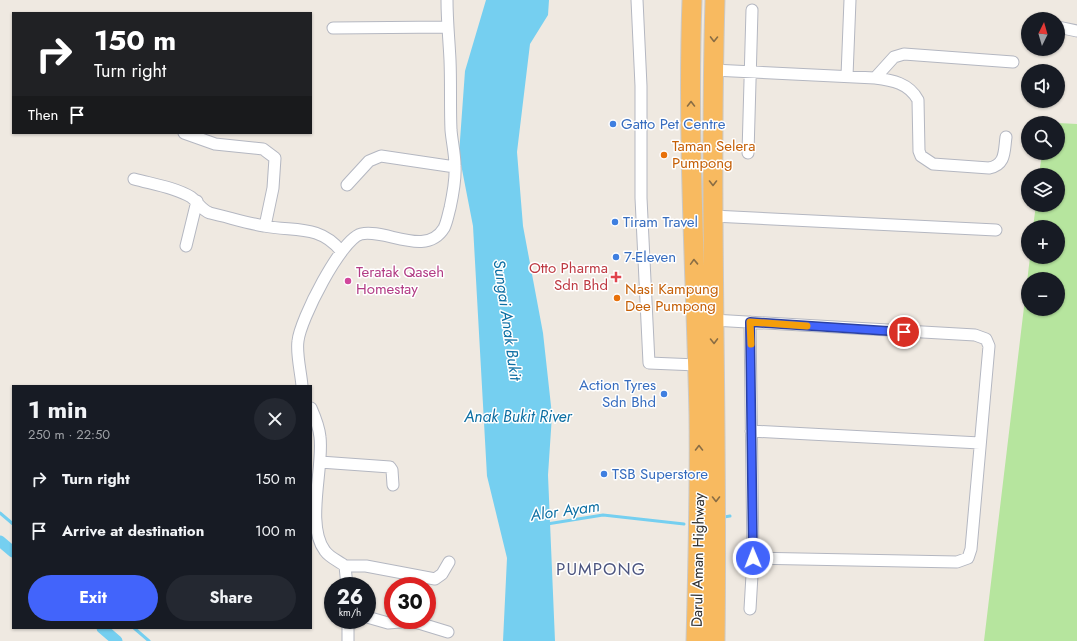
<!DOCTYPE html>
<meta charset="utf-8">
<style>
:root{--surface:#171b24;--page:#242831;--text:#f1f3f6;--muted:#9ea1a6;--accent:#4264fb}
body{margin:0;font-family:Jost,sans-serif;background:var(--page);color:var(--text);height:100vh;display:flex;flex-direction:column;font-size:15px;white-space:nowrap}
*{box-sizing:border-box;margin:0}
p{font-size:13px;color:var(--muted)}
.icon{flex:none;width:22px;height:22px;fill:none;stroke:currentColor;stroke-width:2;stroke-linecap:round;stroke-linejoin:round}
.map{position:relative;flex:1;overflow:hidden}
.panel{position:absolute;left:12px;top:385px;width:300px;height:244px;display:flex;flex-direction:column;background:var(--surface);border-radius:0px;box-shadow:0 1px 3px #0004}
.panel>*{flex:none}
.hud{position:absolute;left:12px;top:12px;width:300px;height:122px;border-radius:0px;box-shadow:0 1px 3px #0004;background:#202124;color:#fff;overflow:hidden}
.needle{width:26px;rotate:5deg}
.buttons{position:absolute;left:1021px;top:12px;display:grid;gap:8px}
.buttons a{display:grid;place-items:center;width:44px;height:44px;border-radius:50%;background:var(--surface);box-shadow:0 1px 3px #0004;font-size:20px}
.speed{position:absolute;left:324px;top:577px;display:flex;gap:8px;font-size:20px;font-weight:700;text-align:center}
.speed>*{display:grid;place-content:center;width:52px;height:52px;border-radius:50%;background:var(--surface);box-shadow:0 1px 3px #0004;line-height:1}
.speed small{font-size:10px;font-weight:400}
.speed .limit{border:6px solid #d22;background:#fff;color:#111}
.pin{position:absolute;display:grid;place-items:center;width:34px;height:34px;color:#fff;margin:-17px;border:2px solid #fff;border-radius:50%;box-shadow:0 1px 4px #0007}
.me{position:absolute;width:44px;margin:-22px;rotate:359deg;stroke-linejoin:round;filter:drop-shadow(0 0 3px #0008)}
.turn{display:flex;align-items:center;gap:14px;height:84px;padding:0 16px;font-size:18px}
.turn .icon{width:52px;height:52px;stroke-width:2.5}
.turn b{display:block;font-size:28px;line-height:34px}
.then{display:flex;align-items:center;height:38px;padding:0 16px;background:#0003;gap:8px;font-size:15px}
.round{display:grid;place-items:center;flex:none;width:42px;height:42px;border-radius:21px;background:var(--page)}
.overview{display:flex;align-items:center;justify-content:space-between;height:68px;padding:0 16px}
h1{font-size:24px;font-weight:700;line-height:30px}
.button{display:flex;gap:8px;margin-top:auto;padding:8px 16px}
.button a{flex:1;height:46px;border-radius:24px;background:var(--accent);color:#fff;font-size:16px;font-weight:700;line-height:46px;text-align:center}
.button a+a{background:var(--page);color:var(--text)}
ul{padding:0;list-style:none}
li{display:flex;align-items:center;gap:12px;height:52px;padding:0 16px}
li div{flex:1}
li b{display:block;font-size:15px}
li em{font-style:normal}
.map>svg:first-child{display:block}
.green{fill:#b6e59e;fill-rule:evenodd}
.water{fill:#75cff0}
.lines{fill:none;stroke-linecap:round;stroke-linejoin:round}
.stream{stroke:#75cff0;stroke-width:3}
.canal{stroke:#75cff0;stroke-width:11}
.minor-casing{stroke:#b4b7c1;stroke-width:13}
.trunk-casing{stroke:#c9c9c9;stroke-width:21}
.minor{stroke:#fff;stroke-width:11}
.trunk{stroke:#f8ba60;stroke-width:19}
.oneway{stroke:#896d44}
.route-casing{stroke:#2b41a3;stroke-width:10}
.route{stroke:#4264fb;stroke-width:7}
.slow{stroke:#f59e0b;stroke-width:7}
.shop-dot{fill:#3f7fe0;stroke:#fff;stroke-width:1.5}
.food-dot{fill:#e8710a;stroke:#fff;stroke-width:1.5}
.health-dot{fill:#e0444e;stroke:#fff;stroke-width:1.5}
.hotel-dot{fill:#d1479c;stroke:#fff;stroke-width:1.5}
.labels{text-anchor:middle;stroke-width:3;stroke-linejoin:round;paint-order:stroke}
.shop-label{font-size:15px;fill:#366cbe;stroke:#fff;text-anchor:start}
.food-label{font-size:15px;fill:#c56008;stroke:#fff;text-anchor:start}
.health-label{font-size:15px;fill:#be3a42;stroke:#fff;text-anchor:end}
.hotel-label{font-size:15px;fill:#b23c85;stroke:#fff;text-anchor:start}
.street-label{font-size:15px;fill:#2e2e2e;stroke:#fff}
.water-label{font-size:16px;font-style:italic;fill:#0d6fa3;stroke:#fff}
.quarter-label{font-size:17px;letter-spacing:1px;fill:#4d5680;stroke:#fff}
</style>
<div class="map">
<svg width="1077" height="641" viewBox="0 0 1077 641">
<rect width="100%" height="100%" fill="#efe9e1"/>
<path class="green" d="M1058,123L1077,124V641H984L1030,257H1058V227H1033L1036,205H1058V175H1039L1042,153H1058ZM1028,279H1058V309H1028Z"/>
<path class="water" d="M486,0H549L548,15L530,44L517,152L523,226L543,333L552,415L548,475L555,641H503L507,558L487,476L473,226L459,154L465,71Z"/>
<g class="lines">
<path class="stream" d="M0,513L13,524
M724,517L730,516
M547,524L603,515L684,524
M134,628L149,641"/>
<path class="canal" d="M0,541L13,552
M102,628L117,641"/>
<g class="minor-casing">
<path id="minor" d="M637,0L641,86V198L649,363L697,365
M1058,27L1077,31
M333,28L447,27
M713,70L875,78C892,80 909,83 918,100L919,151L921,156L933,164L989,168C1006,165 1004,151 1006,137
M847,76L850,0
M875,78L894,57L904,54L1013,62
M184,133L215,144L263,149L275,158L273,188L265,226
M748,153L752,10
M134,179C152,184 174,187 191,197C198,202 201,210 210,213C228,217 246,223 264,226C294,232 319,224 341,251
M347,185L369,161L381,156L455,167
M713,216L996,230
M186,246L197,201
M713,320L975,335L986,339L989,346L971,549L968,558L957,562L753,558
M302,386C301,373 296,353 298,341C300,320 341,239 361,234C385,228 426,258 444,228C447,222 448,215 450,208C453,194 456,180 455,166C455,154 452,142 451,130C450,107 451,84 450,60C449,39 447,21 447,0
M311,408C315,417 319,427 320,437C324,467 305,525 325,551C330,558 339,561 345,566L347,586
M751,431L980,443
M320,462L390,467L392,470L393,485
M345,566H366L435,579L442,574L449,562
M750,609L753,558L750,322
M367,617L388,623L412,621L448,632
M348,641V620"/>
</g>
<g class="trunk-casing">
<path id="trunk" d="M692,0C687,139 696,277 699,415C700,491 698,566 696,641
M715,641C718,427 709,214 715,0"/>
</g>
<use href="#minor" class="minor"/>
<use href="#trunk" class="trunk"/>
</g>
<defs><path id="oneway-chevron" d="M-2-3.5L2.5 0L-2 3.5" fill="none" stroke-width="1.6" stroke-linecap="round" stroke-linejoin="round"/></defs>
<g class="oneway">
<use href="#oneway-chevron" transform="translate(714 39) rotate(91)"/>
<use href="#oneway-chevron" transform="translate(691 104) rotate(-90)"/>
<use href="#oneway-chevron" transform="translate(713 183) rotate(90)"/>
<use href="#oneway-chevron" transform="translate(694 262) rotate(-92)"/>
<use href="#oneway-chevron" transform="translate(714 341) rotate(89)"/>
<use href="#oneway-chevron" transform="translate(699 448) rotate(-90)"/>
<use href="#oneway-chevron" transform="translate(716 499) rotate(90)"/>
</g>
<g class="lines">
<g class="route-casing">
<path id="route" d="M753,558L750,322L904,332"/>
</g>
<use href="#route" class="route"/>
<path class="slow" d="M751,344L750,322L807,326"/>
</g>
<g class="shop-dot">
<circle cx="613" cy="124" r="4"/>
<circle cx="615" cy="222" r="4"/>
<circle cx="616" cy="257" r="4"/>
<circle cx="664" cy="394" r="4"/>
<circle cx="604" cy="474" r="4"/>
</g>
<g class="food-dot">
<circle cx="664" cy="155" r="4"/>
<circle cx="617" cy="298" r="4"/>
</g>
<path class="health-dot" d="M614 271h4v4h4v4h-4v4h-4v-4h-4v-4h4z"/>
<circle class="hotel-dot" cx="348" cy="281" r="4"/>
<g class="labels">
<g class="shop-label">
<text x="621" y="129">Gatto Pet Centre</text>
<text x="623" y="227">Tiram Travel</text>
<text x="624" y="262">7-Eleven</text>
<text x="656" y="390" text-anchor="end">Action Tyres<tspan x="656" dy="17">Sdn Bhd</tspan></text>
<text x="612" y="479">TSB Superstore</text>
</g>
<g class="food-label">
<text x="672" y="151">Taman Selera<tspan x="672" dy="17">Pumpong</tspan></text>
<text x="625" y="294">Nasi Kampung<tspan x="625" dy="17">Dee Pumpong</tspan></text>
</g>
<g class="health-label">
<text x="608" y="273">Otto Pharma<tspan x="608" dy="17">Sdn Bhd</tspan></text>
</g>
<g class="hotel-label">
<text x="356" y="277">Teratak Qaseh<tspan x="356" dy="17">Homestay</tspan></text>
</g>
<g class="street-label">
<text transform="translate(698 560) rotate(-89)" y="5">Darul Aman Highway</text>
</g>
<g class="water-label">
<text transform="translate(508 320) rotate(82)" y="6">Sungai Anak Bukit</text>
<text x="518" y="422">Anak Bukit River</text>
<text transform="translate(565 510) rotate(-8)" y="6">Alor Ayam</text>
</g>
<g class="quarter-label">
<text x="601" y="575">PUMPONG</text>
</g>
</g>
</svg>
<div class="buttons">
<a><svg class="needle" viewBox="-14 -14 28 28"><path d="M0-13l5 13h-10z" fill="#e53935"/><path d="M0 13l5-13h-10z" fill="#9ea1a6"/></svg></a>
<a><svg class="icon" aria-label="sound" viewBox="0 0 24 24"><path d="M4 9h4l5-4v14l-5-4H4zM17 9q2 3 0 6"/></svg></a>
<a><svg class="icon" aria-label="search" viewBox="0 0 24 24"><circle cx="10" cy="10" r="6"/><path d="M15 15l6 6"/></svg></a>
<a><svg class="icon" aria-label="layers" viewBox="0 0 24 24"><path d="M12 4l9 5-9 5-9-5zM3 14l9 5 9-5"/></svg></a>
<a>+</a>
<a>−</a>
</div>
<div class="speed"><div>26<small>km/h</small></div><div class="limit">30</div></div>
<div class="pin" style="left:904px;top:332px;background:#d93025"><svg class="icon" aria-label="arrive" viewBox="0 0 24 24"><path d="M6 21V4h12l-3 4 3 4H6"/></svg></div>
<svg class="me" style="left:753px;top:558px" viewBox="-20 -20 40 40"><circle r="17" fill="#4264fb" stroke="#fff" stroke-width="3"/><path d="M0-11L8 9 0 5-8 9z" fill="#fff"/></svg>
<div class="hud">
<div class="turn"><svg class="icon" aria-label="right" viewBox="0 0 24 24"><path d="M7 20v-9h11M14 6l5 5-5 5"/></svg><div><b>150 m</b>Turn right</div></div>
<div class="then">Then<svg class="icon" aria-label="arrive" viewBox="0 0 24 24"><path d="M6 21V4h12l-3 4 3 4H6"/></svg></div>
</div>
<section class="panel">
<div class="overview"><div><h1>1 min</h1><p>250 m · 22:50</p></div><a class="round"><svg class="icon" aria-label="close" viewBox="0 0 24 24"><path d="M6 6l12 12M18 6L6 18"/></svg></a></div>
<ul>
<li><svg class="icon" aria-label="right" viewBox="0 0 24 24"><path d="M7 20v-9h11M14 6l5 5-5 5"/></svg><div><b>Turn right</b></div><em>150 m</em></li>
<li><svg class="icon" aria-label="arrive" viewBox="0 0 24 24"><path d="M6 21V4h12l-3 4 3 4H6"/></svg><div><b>Arrive at destination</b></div><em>100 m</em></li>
</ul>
<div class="button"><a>Exit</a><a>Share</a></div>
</section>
</div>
